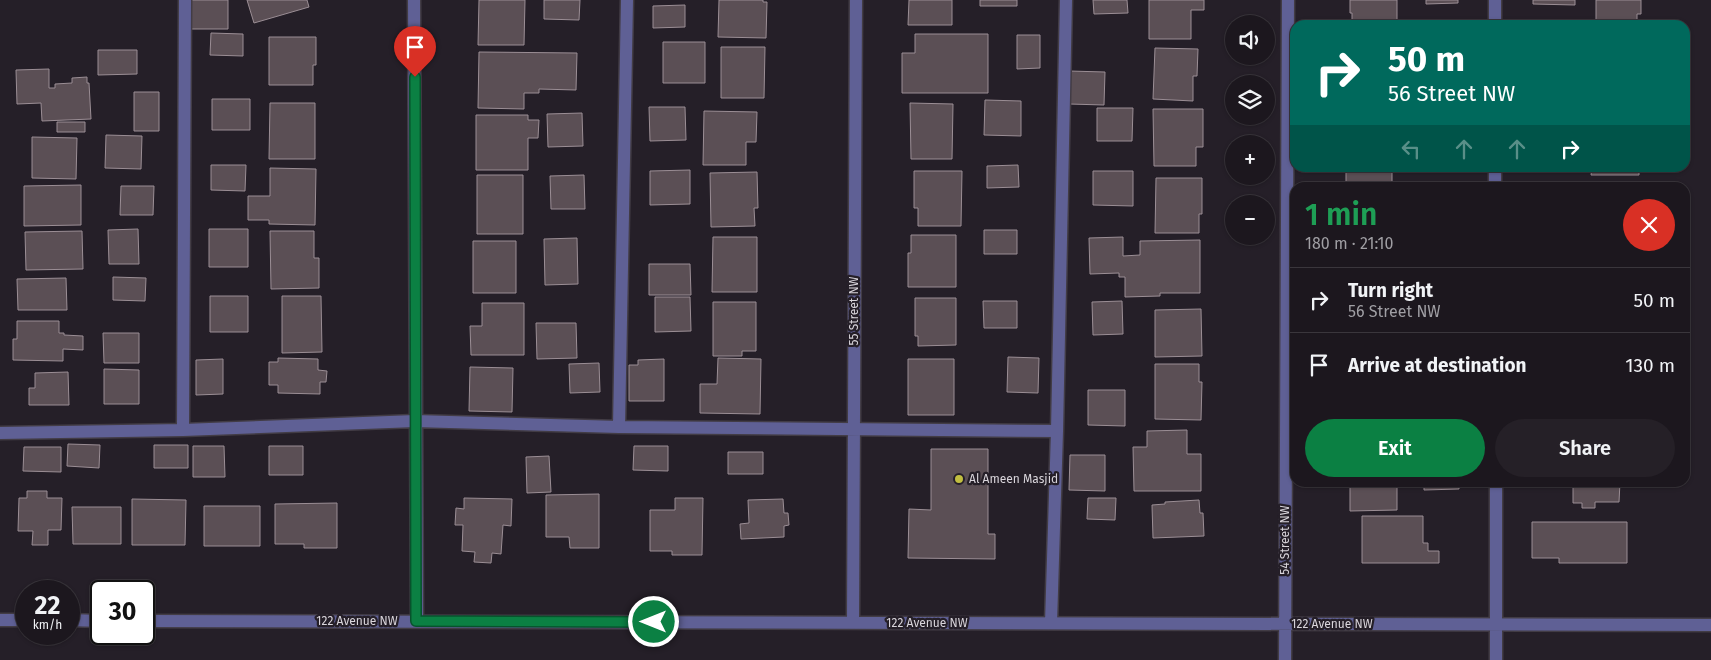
<!DOCTYPE html>
<meta charset="utf-8">
<style>
:root{--surface:#1c171e;--page:#252027;--text:#f1f3f6;--muted:#a09fa4;--line:#3a363c;--accent:#0b8043}
body{margin:0;font-family:"Fira Sans",sans-serif;background:var(--page);color:var(--text);height:100vh;display:flex;flex-direction:column;font-size:19px;white-space:nowrap}
*{box-sizing:border-box;margin:0}
p{font-size:16px;color:var(--muted)}
.icon{flex:none;width:28px;height:28px;fill:none;stroke:currentColor;stroke-width:2;stroke-linecap:round;stroke-linejoin:round}
.map{position:relative;flex:1;overflow:hidden}
.sheet{position:absolute;left:1290px;top:182px;width:400px;height:305px;display:flex;flex-direction:column;background:var(--surface);border-radius:15px;box-shadow:0 1px 4px #0004,0 0 0 1px var(--line)}
.sheet>*{flex:none}
.top-card{position:absolute;left:1290px;top:20px;width:400px;height:152px;border-radius:15px;box-shadow:0 1px 4px #0004,0 0 0 1px var(--line);background:#00695c;color:#fff;overflow:hidden}
.buttons{position:absolute;left:1225px;top:15px;display:grid;gap:10px}
.buttons a{display:grid;place-items:center;width:50px;height:50px;border-radius:50%;background:var(--surface);box-shadow:0 1px 4px #0004,0 0 0 1px var(--line);font-size:25px}
.speed{position:absolute;left:15px;top:580px;display:flex;gap:10px;font-size:25px;font-weight:700;text-align:center}
.speed>*{display:grid;place-content:center;width:65px;height:65px;border-radius:50%;background:var(--surface);box-shadow:0 1px 4px #0004,0 0 0 1px var(--line);line-height:1}
.speed small{font-size:12px;font-weight:400}
.speed .limit{border:2px solid #111;border-radius:8px;background:#fff;color:#111}
.pin{position:absolute;display:grid;place-items:center;width:42px;height:42px;color:#fff;margin:-51px -21px;border-radius:50% 50% 50% 0;rotate:-45deg;box-shadow:0 0 5px #0007}
.pin .icon{rotate:45deg}
.me{position:absolute;width:55px;margin:-28px;rotate:270deg;stroke-linejoin:round;filter:drop-shadow(0 0 4px #0008)}
.turn{display:flex;align-items:center;gap:18px;height:105px;padding:0 15px;font-size:22px}
.turn .icon{width:65px;height:65px;stroke-width:2.5}
.turn b{display:block;font-size:35px;line-height:42px}
.lanes{display:flex;align-items:center;height:48px;padding:0 15px;background:#0003;justify-content:center;gap:25px;direction:ltr}
.lanes .off{opacity:.35}
.round{display:grid;place-items:center;flex:none;width:52px;height:52px;border-radius:26px;background:var(--page)}
.headline{display:flex;align-items:center;justify-content:space-between;height:85px;padding:0 15px}
h1{font-size:30px;font-weight:600;line-height:38px;color:#1e9e55}
.button{display:flex;gap:10px;margin-top:auto;padding:10px 15px}
.button a{flex:1;height:58px;border-radius:30px;background:var(--accent);color:#fff;font-size:20px;font-weight:600;line-height:58px;text-align:center}
.button a+a{background:var(--page);color:var(--text)}
ul{padding:0;list-style:none}
li{display:flex;align-items:center;gap:15px;height:65px;padding:0 15px;border-top:1px solid var(--line)}
li div{flex:1}
li b{display:block;font-size:19px}
li em{font-style:normal}
.map>svg:first-child{display:block}
.building{fill:#5b4f55;stroke:#9b8e95}
.lines{fill:none;stroke-linecap:round;stroke-linejoin:round}
.minor-casing{stroke:#423c45;stroke-width:15}
.minor{stroke:#5f6095;stroke-width:12}
.route-casing{stroke:#07532c;stroke-width:12}
.route{stroke:#0b8043;stroke-width:9}
.poi-dot{fill:#c1be40;stroke:#251f28;stroke-width:2}
.labels{text-anchor:middle;stroke-width:4.5;stroke-linejoin:round;paint-order:stroke}
.street-label{font-size:12px;fill:#d9d5db;stroke:#251f28}
.poi-label{font-size:12px;fill:#d9d5db;stroke:#251f28;text-anchor:start}
</style>
<div class="map">
<svg width="1711" height="660" viewBox="0 0 1711 660">
<rect width="100%" height="100%" fill="#251f28"/>
<path class="building" d="M191,0H228V29H191Z
M247,0H307L309,7L254,23Z
M479,0H525L524,45H478Z
M544,0H580L579,20L544,19Z
M719,0H763V2H767L766,38L718,37Z
M909,0H952V25H908Z
M980,0H1017V6H980Z
M1093,0H1127L1128,13L1094,14Z
M1149,0H1204V10H1191V39H1149Z
M1350,0H1397V25H1352V13H1350Z
M1426,0H1458V3L1426,4Z
M1533,0H1575V5L1533,4Z
M1596,0H1641V14H1637V25H1596Z
M685,5V27L653,28V6Z
M211,33L243,34V56L210,55Z
M915,34H988V93H902V53H915Z
M1017,35H1040V68L1017,69Z
M269,37H316V65H313V85H269Z
M663,42H705V83H663Z
M721,47H765L764,98H721Z
M1155,48L1198,49L1197,76H1193V101L1153,99Z
M98,50H137V74L98,75Z
M479,52L577,53L576,90L539,89V93H524V109L478,108Z
M49,69V88H55V84L72,83V78L87,77V83H89L91,119L42,121L41,103L17,104L16,70Z
M1069,71L1105,72L1104,105L1069,104Z
M134,92H159V131H134Z
M212,99H250V130H212Z
M985,100L1021,101V136L984,135Z
M270,103H315V159H269Z
M910,103L953,104L952,159H911Z
M649,107H685L686,140L650,141Z
M1097,108H1133L1132,141H1097Z
M1153,109H1203V147H1196V166H1154Z
M704,111L757,112L756,142H746V165H703Z
M582,113L583,146L548,147L547,114Z
M476,115H528V120H539L538,138H528V170H476Z
M57,122H85V132H57Z
M106,135L142,136L141,169L105,168Z
M32,137L77,138L76,179L32,178Z
M211,165H246L245,191L211,190Z
M1018,165L1019,187L987,188V166Z
M270,168L316,169L315,225L269,224V220H248V196H270Z
M1346,168H1392V188H1346Z
M1592,168H1639V175H1591Z
M690,170V204L650,205V171Z
M914,171H962L961,226H918V208H914Z
M1093,171H1133V206L1093,205Z
M757,172L758,208H754L755,226L711,227L710,173Z
M477,175H523V234H477Z
M584,175L585,209H551L550,176Z
M1156,178H1202V214H1199V233H1155Z
M1422,182L1459,183V188H1422Z
M1596,184L1639,185V188H1596Z
M81,185V225L24,226V186Z
M121,186H154L153,215H120Z
M138,229L139,264H109L108,230Z
M209,229H248V267H209Z
M984,230H1017V254H984Z
M82,231L83,269L26,270L25,232Z
M270,231H314V258H319V288L271,289Z
M911,235H956V287H908V253H911Z
M713,237H757V292H712Z
M1123,237V256L1140,255V241L1200,240V293H1160V296L1125,297V277H1119V273L1090,274L1089,238Z
M577,238L578,284L545,285L544,239Z
M473,241H516V293H473Z
M649,264H690L691,295H649Z
M113,277L146,278L145,301L113,300Z
M66,278L67,310H18L17,279Z
M210,296H248V332H210Z
M282,296H321L322,352L282,353Z
M655,297H690L691,331L655,332Z
M915,298H956V345L918,346V336H915Z
M983,301H1017V328H984Z
M1122,301L1123,334L1093,335L1092,302Z
M713,302H756V351H742V356H713Z
M482,303H524V355H471L470,326H482Z
M1201,309L1202,356L1155,357V310Z
M17,321H59V333H64V335L83,336V350L63,349V361L13,360V339H17Z
M536,323H576L577,358L537,359Z
M103,333H139V363H104Z
M1008,357L1039,358L1038,393L1007,392Z
M278,358L318,359V370L327,371L326,382H320V394L278,393V385H269V362H278Z
M718,358L761,359L760,414L700,413V384H717Z
M223,359V394L196,395V360Z
M664,359V401H629V365H638V360Z
M908,359H954V415H908Z
M599,363L600,392L570,393L569,364Z
M1155,364H1199V382H1202L1201,420L1155,419Z
M470,367L513,368L512,412L469,411Z
M104,369L139,370V404H104Z
M68,372L69,405H29V388H35V373Z
M1088,390H1125V426L1088,425Z
M1187,430V454H1201V491H1134L1133,447H1147V431Z
M68,444L100,445L99,468L67,466Z
M154,445H188V468H154Z
M193,446H224L225,477H193Z
M269,446H303V475H269Z
M634,446H668V471L633,470Z
M24,447H61V472L23,471Z
M931,449H988V534H995V559L908,558L909,509L931,510Z
M728,452H763V474H728Z
M1070,455H1105V491L1069,490Z
M549,456L551,492L527,493L526,457Z
M1350,482H1397V510L1350,511Z
M1424,482H1459V489L1424,490Z
M1573,482H1620L1619,502H1595V508H1582V503H1573Z
M27,491H47V498H62L61,530H48V545H32L33,531H18L19,498H27Z
M599,494V548H570L569,537H546V495Z
M464,498L512,499L511,526L503,525L501,554L492,553L491,563L474,562L475,552L462,551L463,525H455L456,508L464,509Z
M675,498H703L702,555H672V551H650V510H675Z
M1088,498H1116L1115,520L1087,519Z
M132,499L186,500L185,545H132Z
M783,499L784,513H788L789,525L784,526V537L741,539L740,524L749,523L748,500Z
M1199,500L1200,513H1203L1204,536L1153,538L1152,505L1165,504V502Z
M337,503V548H304V544H275V504Z
M204,506H260V546H204Z
M72,507H121V544H73Z
M1362,516H1423V543H1428V551H1439V563H1362Z
M1532,522H1627V563H1559V558H1532Z"/>
<g class="lines">
<g class="minor-casing">
<path id="minor" d="M414,0L417,621
M1495,0V25
M1495,168V188
M619,427L627,0
M183,430L185,0
M0,433L183,430L415,421L619,427L1057,431
M1496,482V660
M0,620H26
M69,620L101,621
M144,621L1711,625
M853,623L856,0
M1051,623L1057,431L1066,0
M1285,660L1288,0"/>
</g>
<use href="#minor" class="minor"/>
</g>
<g class="lines">
<g class="route-casing">
<path id="route" d="M415,77L416,621L654,622"/>
</g>
<use href="#route" class="route"/>
</g>
<circle class="poi-dot" cx="959" cy="479" r="5"/>
<g class="labels">
<g class="street-label">
<text transform="translate(854 311) rotate(-90)" y="4">55 Street NW</text>
<text transform="translate(1285 540) rotate(-90)" y="4">54 Street NW</text>
<text x="357" y="625">122 Avenue NW</text>
<text x="927" y="627">122 Avenue NW</text>
<text x="1332" y="628">122 Avenue NW</text>
</g>
<g class="poi-label">
<text x="969" y="483">Al Ameen Masjid</text>
</g>
</g>
</svg>
<div class="buttons">
<a><svg class="icon" aria-label="sound" viewBox="0 0 24 24"><path d="M4 9h4l5-4v14l-5-4H4zM17 9q2 3 0 6"/></svg></a>
<a><svg class="icon" aria-label="layers" viewBox="0 0 24 24"><path d="M12 4l9 5-9 5-9-5zM3 14l9 5 9-5"/></svg></a>
<a>+</a>
<a>−</a>
</div>
<div class="speed"><div>22<small>km/h</small></div><div class="limit">30</div></div>
<div class="pin" style="left:415px;top:77px;background:#d93025"><svg class="icon" aria-label="arrive" viewBox="0 0 24 24"><path d="M6 21V4h12l-3 4 3 4H6"/></svg></div>
<svg class="me" style="left:654px;top:622px" viewBox="-20 -20 40 40"><circle r="17" fill="#0b8043" stroke="#fff" stroke-width="3"/><path d="M0-11L8 9 0 5-8 9z" fill="#fff"/></svg>
<div class="top-card">
<div class="turn"><svg class="icon" aria-label="right" viewBox="0 0 24 24"><path d="M7 20v-9h11M14 6l5 5-5 5"/></svg><div><b>50 m</b>56 Street NW</div></div>
<div class="lanes"><svg class="icon off" aria-label="left" viewBox="0 0 24 24"><path d="M17 20v-9H6M10 6l-5 5 5 5"/></svg><svg class="icon off" aria-label="ahead" viewBox="0 0 24 24"><path d="M12 20V5M6 11l6-6 6 6"/></svg><svg class="icon off" aria-label="ahead" viewBox="0 0 24 24"><path d="M12 20V5M6 11l6-6 6 6"/></svg><svg class="icon" aria-label="right" viewBox="0 0 24 24"><path d="M7 20v-9h11M14 6l5 5-5 5"/></svg></div>
</div>
<section class="sheet">
<div class="headline"><div><h1>1 min</h1><p>180 m · 21:10</p></div><a class="round" style="background:#d93025;color:#fff"><svg class="icon" aria-label="close" viewBox="0 0 24 24"><path d="M6 6l12 12M18 6L6 18"/></svg></a></div>
<ul>
<li><svg class="icon" aria-label="right" viewBox="0 0 24 24"><path d="M7 20v-9h11M14 6l5 5-5 5"/></svg><div><b>Turn right</b><p>56 Street NW</p></div><em>50 m</em></li>
<li><svg class="icon" aria-label="arrive" viewBox="0 0 24 24"><path d="M6 21V4h12l-3 4 3 4H6"/></svg><div><b>Arrive at destination</b></div><em>130 m</em></li>
</ul>
<div class="button"><a>Exit</a><a>Share</a></div>
</section>
</div>
